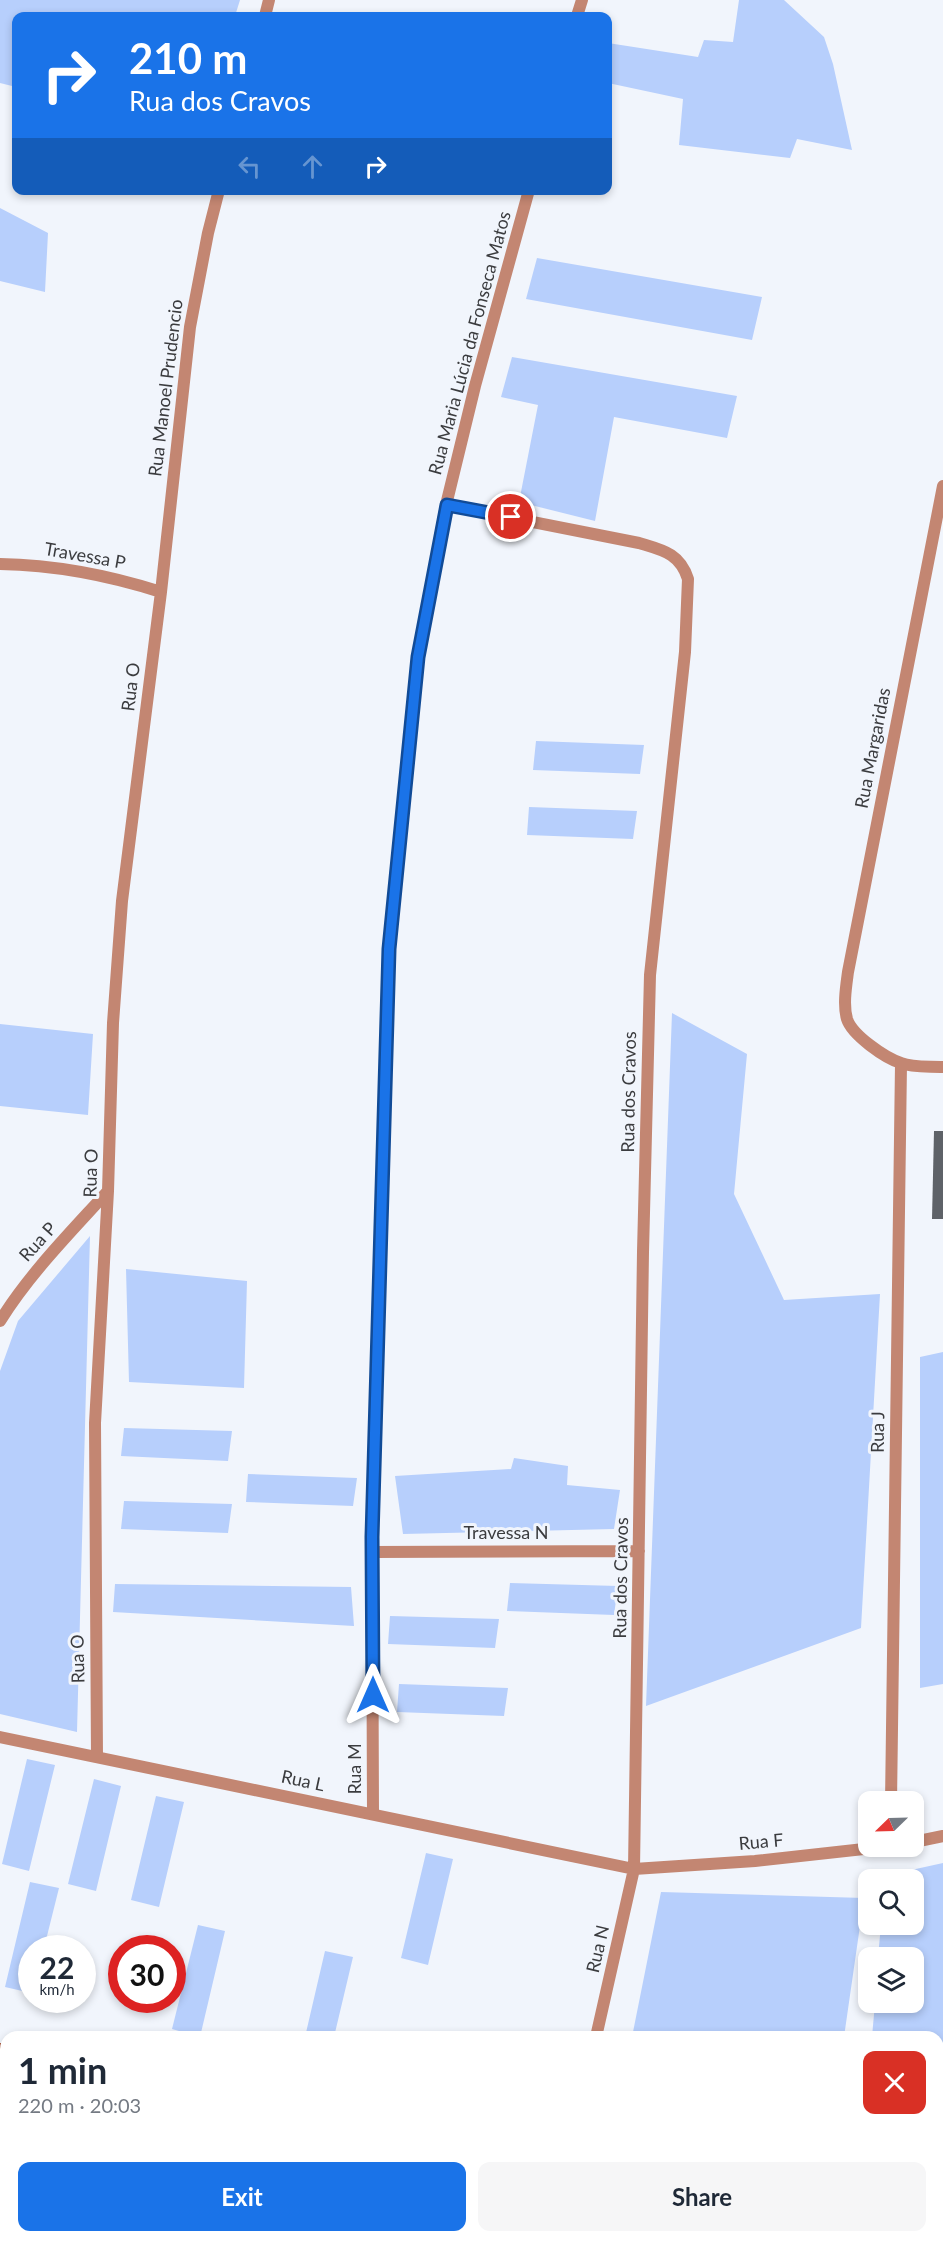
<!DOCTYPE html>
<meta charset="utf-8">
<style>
:root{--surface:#fff;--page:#f6f6f7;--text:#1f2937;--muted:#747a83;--accent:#1a73e8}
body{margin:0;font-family:Lato,sans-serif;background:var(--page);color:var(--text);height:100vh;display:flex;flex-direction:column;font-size:22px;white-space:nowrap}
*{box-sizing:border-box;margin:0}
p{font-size:20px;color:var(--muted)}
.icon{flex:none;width:33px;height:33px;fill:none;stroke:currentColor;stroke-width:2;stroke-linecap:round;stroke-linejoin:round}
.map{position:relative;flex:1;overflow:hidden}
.details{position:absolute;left:0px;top:2031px;width:944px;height:212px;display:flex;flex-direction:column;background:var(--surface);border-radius:18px 18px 0 0;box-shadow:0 3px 9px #0003}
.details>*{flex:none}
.hud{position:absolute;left:12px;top:12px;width:600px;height:183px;border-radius:12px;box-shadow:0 3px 9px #0003;background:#1a73e8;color:#fff;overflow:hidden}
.needle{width:39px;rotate:247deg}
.controls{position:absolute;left:858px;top:1791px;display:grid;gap:12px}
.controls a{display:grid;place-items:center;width:66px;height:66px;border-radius:12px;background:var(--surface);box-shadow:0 3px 9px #0003;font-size:30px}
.speed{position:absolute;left:18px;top:1935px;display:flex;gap:12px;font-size:30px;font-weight:700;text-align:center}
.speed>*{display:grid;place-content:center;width:78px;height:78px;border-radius:50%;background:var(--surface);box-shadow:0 3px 9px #0003;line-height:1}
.speed small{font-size:15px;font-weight:400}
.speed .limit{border:9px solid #d22;background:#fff;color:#111}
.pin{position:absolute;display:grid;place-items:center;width:51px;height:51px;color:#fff;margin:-26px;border:3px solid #fff;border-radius:50%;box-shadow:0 2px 6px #0007}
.me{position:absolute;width:66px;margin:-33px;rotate:0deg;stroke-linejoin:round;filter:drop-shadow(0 0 4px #0008)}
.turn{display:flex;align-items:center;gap:21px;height:126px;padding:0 18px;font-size:27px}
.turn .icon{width:78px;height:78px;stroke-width:2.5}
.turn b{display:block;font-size:42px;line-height:51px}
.lanes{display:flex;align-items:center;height:57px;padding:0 18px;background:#0003;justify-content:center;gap:30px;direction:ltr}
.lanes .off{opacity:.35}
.round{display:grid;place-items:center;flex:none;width:63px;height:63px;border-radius:12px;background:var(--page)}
.headline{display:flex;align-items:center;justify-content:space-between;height:102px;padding:0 18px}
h1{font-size:36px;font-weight:700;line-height:45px}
.primary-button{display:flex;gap:12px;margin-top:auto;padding:12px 18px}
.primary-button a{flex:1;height:69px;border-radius:12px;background:var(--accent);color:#fff;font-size:24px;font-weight:700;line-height:69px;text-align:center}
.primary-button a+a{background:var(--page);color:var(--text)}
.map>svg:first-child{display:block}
.green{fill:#b7cffc}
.building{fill:#5e6268}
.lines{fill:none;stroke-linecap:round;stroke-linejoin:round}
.path{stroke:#aeb1b7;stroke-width:4;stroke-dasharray:4.5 4.5;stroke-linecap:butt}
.minor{stroke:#c38672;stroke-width:12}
.secondary{stroke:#a54e31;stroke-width:12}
.route-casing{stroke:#114b97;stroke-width:15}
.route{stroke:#1a73e8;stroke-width:10}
.labels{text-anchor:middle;stroke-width:6;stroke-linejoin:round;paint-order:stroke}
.street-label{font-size:18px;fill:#3b3c3f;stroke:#f1f5fc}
</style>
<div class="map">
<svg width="943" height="2242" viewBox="0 0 943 2242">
<rect width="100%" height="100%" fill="#f1f5fc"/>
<path class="green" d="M0,0H240L235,16H16V87L0,83Z
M739,0H784L824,37L833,64L852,150L797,139L790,158L679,145L683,99L608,83V43L698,57L704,40L733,42Z
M0,208L48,233L45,292L0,281Z
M537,258L762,297L752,340L526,299Z
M512,357L737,396L727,438L614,417L595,521L519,502L538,405L501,397Z
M536,741L644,745L640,774L533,770Z
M529,807L637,811L633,839L527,835Z
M672,1013L747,1054L734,1194L784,1300L880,1294L861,1628L646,1706Z
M0,1024L93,1034L88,1115L0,1106Z
M90,1236L77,1732L0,1714V1371L18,1321Z
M126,1269L247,1281L244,1388L129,1382Z
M943,1352V1684L920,1688V1357Z
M124,1428L232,1431L228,1461L121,1456Z
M514,1458L568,1466L567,1485L620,1490L614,1529L403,1534L395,1476L511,1469Z
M248,1474L357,1478L353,1506L246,1502Z
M124,1501L232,1504L228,1533L121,1529Z
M510,1583L618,1586L614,1615L507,1611Z
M115,1584L351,1587L354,1626L113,1612Z
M390,1616L499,1619L495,1648L388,1644Z
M399,1684L508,1688L504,1716L397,1712Z
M27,1759L55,1765L29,1871L2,1864Z
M94,1779L121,1786L96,1891L68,1884Z
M156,1796L184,1802L159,1907L131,1900Z
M426,1853L453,1859L428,1965L401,1958Z
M943,1863V2242H794L785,2237L938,2236V2037H872L875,2003L914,2002V1958L878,1957L881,1925L914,1924V1880L884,1879V1876Z
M30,1882L59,1888L44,1948H32L31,1993L5,1987Z
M661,1892L864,1898L844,2037H632Z
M198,1925L225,1931L200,2037L172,2029Z
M325,1951L353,1957L334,2037H305Z"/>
<path class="building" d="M934,1131H943V1219H932Z"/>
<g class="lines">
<path class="path" d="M637,2236L648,2242"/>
<path class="minor" d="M265,16L269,0
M577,16L582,0
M943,486L848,972C846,987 843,1005 847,1019C852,1035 885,1058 901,1063C913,1068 930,1066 943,1067
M446,505L639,543C662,550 680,553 688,579L685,652L650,975L643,1252L634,1869L596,2037
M0,564C56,565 108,575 161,592
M0,1321C30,1273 70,1233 108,1191
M372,1552L639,1551
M0,1737L634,1869L755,1861L891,1846
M97,1757L95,1423L108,1191L113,1023L122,901L161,592L190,327L208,233L219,190
M891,1802L901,1064
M373,1814L372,1537L389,949L418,657L446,505L475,386L529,190
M914,1842L943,1836"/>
<path class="secondary" d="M0,2049L6,2050
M0,2118L6,2119
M552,2236L566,2242
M726,2236L735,2242"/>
</g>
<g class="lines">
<g class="route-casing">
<path id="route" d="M373,1695L372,1537L389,949L418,657L447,505L511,517"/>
</g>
<use href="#route" class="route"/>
</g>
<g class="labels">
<g class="street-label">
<text transform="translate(470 343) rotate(-75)" y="6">Rua Maria Lúcia da Fonseca Matos</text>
<text transform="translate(166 388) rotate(-83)" y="6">Rua Manoel Prudencio</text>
<text transform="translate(85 556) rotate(10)" y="6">Travessa P</text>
<text transform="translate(131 687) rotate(-83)" y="6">Rua O</text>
<text transform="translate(873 748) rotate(-79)" y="6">Rua Margaridas</text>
<text transform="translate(629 1092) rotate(-89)" y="6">Rua dos Cravos</text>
<text transform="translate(91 1173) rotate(-88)" y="6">Rua O</text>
<text transform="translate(38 1242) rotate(-48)" y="6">Rua P</text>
<text transform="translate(878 1432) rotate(-89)" y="6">Rua J</text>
<text x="506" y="1539">Travessa N</text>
<text transform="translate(621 1578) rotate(-89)" y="6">Rua dos Cravos</text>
<text transform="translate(78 1659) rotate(-91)" y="6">Rua O</text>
<text transform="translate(355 1769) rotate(-90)" y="6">Rua M</text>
<text transform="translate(303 1781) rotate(12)" y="6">Rua L</text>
<text transform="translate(761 1842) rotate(-5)" y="6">Rua F</text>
<text transform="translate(598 1949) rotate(-77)" y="6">Rua N</text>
</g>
</g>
</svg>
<div class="controls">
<a><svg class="needle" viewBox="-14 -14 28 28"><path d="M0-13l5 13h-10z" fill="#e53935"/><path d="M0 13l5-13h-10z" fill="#747a83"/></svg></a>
<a><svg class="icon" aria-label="search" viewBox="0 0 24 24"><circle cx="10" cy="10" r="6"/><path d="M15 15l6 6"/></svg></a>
<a><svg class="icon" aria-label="layers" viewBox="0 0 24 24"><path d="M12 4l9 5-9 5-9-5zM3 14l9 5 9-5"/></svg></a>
</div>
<div class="speed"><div>22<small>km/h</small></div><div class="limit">30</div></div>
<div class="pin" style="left:511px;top:517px;background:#d93025"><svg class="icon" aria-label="arrive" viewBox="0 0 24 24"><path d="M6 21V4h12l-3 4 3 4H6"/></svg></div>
<svg class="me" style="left:373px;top:1695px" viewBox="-20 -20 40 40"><path d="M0-17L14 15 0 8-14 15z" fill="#1a73e8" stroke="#fff" stroke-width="4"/></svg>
<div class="hud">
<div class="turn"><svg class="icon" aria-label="right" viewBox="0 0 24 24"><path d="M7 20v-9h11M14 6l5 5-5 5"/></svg><div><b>210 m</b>Rua dos Cravos</div></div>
<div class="lanes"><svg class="icon off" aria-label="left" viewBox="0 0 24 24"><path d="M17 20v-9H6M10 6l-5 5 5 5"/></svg><svg class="icon off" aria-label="ahead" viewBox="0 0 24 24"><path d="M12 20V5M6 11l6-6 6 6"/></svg><svg class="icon" aria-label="right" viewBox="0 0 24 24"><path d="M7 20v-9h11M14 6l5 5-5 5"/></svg></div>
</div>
<section class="details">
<div class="headline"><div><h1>1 min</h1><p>220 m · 20:03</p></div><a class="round" style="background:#d93025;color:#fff"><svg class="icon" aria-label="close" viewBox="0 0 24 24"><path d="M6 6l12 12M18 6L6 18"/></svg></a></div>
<div class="primary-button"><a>Exit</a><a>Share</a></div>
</section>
</div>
